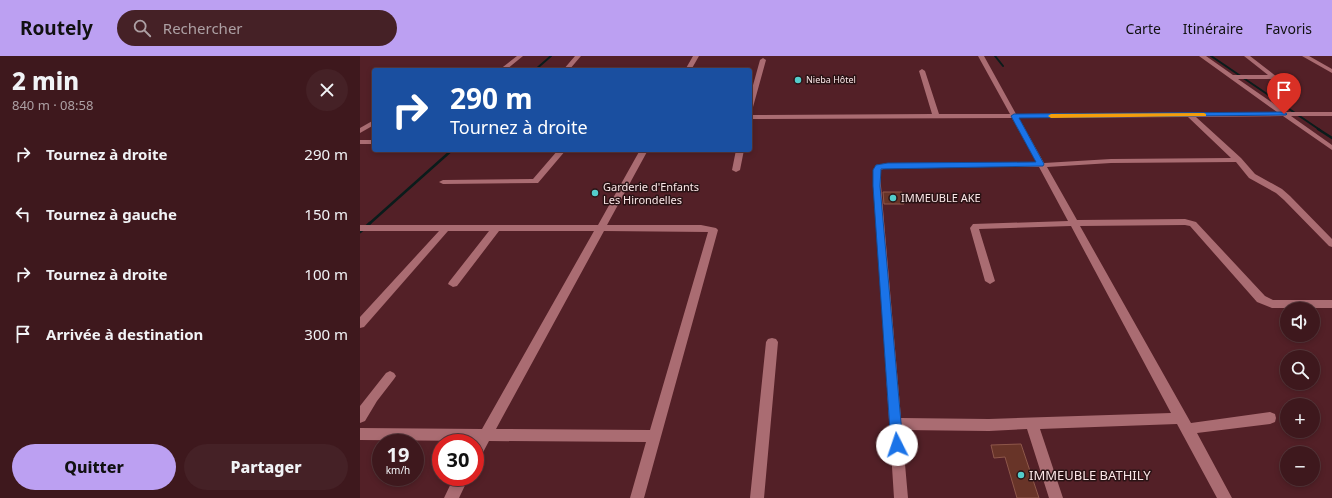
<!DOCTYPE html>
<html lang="fr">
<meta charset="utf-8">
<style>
:root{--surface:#3e181d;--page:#452126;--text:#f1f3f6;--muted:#ada0a4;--line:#57373b;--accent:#bca0f2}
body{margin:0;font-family:"Noto Sans",sans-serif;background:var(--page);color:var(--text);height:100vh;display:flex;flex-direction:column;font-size:15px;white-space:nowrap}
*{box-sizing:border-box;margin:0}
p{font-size:13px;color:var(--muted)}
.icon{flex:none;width:22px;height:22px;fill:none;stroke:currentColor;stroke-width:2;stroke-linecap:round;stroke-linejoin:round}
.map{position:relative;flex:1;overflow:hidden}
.side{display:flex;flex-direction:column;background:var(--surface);width:360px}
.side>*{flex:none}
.hud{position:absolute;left:12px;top:12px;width:380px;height:84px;border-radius:4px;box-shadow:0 2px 6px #0003,0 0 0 1px var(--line);background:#1a4fa0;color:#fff;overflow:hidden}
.fabs{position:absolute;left:920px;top:246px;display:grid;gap:8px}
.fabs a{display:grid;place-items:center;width:40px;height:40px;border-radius:50%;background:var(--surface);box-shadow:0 2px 6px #0003,0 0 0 1px var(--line);font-size:20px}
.speed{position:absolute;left:12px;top:378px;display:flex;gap:8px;font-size:20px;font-weight:700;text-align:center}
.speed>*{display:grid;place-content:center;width:52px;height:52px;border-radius:50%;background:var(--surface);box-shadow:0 2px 6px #0003,0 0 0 1px var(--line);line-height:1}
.speed small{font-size:10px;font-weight:400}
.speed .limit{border:6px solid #d22;background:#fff;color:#111}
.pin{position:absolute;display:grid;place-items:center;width:34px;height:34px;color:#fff;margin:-41px -17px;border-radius:50% 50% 50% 0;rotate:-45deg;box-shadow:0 0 4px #0007}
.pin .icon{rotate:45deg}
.me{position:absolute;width:44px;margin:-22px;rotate:356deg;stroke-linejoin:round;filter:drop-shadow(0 0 3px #0008)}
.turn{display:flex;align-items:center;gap:14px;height:84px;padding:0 12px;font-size:18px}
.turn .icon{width:52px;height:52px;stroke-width:2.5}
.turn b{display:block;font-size:28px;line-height:34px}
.round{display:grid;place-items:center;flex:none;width:42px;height:42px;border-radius:21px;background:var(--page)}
.headline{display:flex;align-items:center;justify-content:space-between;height:68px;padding:0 12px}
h1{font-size:24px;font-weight:800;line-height:30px}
.primary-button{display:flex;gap:8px;margin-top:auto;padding:8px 12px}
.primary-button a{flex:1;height:46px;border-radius:24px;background:var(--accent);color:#111;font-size:16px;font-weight:800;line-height:46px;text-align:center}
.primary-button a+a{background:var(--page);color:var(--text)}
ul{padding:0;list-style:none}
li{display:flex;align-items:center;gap:12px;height:60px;padding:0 12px}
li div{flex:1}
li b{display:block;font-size:15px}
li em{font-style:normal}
header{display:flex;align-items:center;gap:24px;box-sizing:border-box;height:56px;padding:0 20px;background:var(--accent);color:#111}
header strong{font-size:19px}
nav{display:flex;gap:22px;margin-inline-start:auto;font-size:14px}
.search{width:280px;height:36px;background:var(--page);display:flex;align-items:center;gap:10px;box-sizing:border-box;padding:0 14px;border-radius:22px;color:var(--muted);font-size:15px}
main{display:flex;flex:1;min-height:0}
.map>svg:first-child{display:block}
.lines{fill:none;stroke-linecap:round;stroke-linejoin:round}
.stream-far2{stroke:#0a1c1b;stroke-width:2}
.stream-far1{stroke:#0a1c1b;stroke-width:2.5}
.stream{stroke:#0a1c1b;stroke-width:3}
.building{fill:#683428;stroke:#8e574a}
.minor{fill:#aa6c72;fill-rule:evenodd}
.route{fill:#1a73e8;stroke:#114b97}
.slow{fill:#f59e0b}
.poi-dot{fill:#53cdcb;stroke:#2a1315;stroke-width:1.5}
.labels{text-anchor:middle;stroke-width:3;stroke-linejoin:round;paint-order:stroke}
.far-poi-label{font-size:9px;fill:#fbe6e7;stroke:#2a1315;text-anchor:start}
.poi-label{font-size:11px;fill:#fbe6e7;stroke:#2a1315;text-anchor:start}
.near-poi-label{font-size:13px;fill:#fbe6e7;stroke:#2a1315;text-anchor:start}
</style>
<header>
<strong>Routely</strong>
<div class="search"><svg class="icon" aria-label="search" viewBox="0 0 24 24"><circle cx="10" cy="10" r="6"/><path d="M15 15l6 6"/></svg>Rechercher</div>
<nav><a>Carte</a><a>Itinéraire</a><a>Favoris</a></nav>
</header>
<main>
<section class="side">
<div class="headline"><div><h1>2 min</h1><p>840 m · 08:58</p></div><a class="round"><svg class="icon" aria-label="close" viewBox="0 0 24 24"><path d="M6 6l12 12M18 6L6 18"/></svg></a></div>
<ul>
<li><svg class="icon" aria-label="right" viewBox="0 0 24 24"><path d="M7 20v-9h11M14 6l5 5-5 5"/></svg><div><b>Tournez à droite</b></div><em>290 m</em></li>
<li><svg class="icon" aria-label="left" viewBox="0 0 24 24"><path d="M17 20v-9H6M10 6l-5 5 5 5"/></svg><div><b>Tournez à gauche</b></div><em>150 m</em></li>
<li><svg class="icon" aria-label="right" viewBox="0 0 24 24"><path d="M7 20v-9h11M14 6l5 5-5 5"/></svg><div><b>Tournez à droite</b></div><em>100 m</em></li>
<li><svg class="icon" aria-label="arrive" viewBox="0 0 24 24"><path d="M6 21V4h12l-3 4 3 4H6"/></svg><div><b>Arrivée à destination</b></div><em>300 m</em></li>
</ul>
<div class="primary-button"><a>Quitter</a><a>Partager</a></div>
</section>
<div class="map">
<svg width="972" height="442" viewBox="0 0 972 442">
<rect width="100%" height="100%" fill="#532027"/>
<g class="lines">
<path class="stream-far2" d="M635,0L643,10
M851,0L960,74
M175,14L191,0"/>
<path class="stream-far1" d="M958,73L972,82
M9,168L92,94"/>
<path class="stream" d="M0,176L10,167"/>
</g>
<path class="building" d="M523,136H542L544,148H524Z
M661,388L679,442H657L645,401L634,402L631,389Z"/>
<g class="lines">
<path class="minor" d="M157,0H163L146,14H139Z
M215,0H221L209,14H203Z
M333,0H339L331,14H325Z
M618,0H624L656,58L917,56L839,0H846L873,19H908L884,0H890L917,21L914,23H878L926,56H972V60H931L972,89V94L923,60L836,61L881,102L895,118L922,133L930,140L972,183V191L969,190L924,144L916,137L889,122L876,106L751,107L687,111L717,164L825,163L836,166L905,240L913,244H972V252H912L897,246L830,170L825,169L720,170L831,367L910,356L915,358L916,362L915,366L910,368L837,377L872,442H857L817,368L680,373L703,442H689L667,373L629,375L542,374L548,442H534L513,114L516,109L528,107H677L652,62L390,63V59L572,58L559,15L562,13L565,15L579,58H650ZM828,61L871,102L751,103L684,107L659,62ZM528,111H679L708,165L613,168L610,172L625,225L630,228L635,225L619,173L711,170L811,357L629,363L541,362L521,130V114Z
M942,0H949L972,13V17Z
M403,2L406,4L393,51L390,53V40L400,4Z
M14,64V69L0,77V72Z
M0,84H14V88H0Z
M198,94H206L178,127L83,128L79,126L83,124L173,123Z
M280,94H288L247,169H341L356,172L358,174L284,442H270L286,386L129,385L120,402L115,404L114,387L115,385L0,384V372L122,373L234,175H139L97,230L93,231L88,228L89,226L129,175H88L4,271L0,272V261L79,175H0V169H238ZM244,175L348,176L290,374L136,373Z
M376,94H384L380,114L376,116L372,114Z
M412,282L416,283L418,286L404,442H390L406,286L408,283Z
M30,315L34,317L36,320L34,323L17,345L5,365L0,367V350L26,317Z
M94,421H109L99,442H84Z"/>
</g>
<path class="route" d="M924,56L927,58L926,59L659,62L684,108L683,110L521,113L520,130L543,389L541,393L537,394L533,393L531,389L513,130V114L516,109L528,107L676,106L651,60L654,58Z"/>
<path class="slow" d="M844,57L846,58V60L691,62L688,60L691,58Z"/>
<g class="poi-dot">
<circle cx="438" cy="24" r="4"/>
<circle cx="235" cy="137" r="4"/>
<circle cx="533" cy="142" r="4"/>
<circle cx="661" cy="419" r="4"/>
</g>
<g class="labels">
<g class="far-poi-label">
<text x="446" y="27">Nieba Hôtel</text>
</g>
<g class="poi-label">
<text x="243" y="135">Garderie d'Enfants<tspan x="243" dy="13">Les Hirondelles</tspan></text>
<text x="541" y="146">IMMEUBLE AKE</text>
</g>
<g class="near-poi-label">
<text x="669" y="424">IMMEUBLE BATHILY</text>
</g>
</g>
</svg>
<div class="fabs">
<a><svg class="icon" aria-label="sound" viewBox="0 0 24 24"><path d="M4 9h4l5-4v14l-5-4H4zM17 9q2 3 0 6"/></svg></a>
<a><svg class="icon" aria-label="search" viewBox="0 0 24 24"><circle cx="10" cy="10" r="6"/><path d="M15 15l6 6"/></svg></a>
<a>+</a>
<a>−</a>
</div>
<div class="speed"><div>19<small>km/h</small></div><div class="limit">30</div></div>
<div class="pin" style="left:924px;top:58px;background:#d93025"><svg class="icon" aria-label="arrive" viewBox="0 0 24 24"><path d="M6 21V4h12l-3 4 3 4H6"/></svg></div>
<svg class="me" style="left:537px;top:389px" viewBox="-20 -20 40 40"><circle r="19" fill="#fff"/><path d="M0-13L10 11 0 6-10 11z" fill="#1a73e8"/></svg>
<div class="hud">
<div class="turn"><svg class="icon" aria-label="right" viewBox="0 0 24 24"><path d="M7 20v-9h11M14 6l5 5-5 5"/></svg><div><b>290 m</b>Tournez à droite</div></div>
</div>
</div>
</main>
